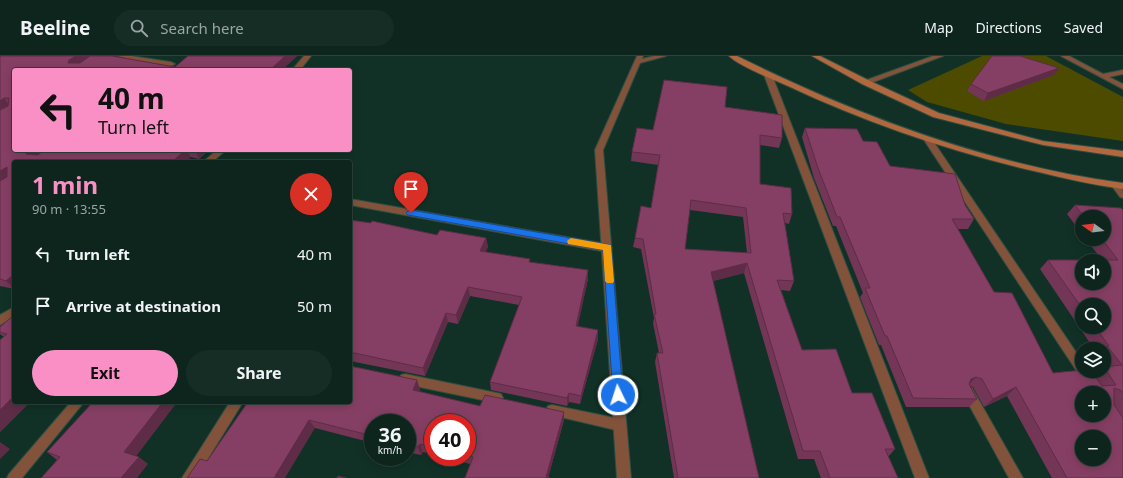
<!DOCTYPE html>
<meta charset="utf-8">
<style>
:root{--surface:#0d251d;--page:#162d26;--text:#f1f3f6;--muted:#9aa5a4;--line:#2d423b;--accent:#fa8fc6}
body{margin:0;font-family:"Noto Sans",sans-serif;background:var(--page);color:var(--text);height:100vh;display:flex;flex-direction:column;font-size:15px;white-space:nowrap}
*{box-sizing:border-box;margin:0}
p{font-size:13px;color:var(--muted)}
.icon{flex:none;width:22px;height:22px;fill:none;stroke:currentColor;stroke-width:2;stroke-linecap:round;stroke-linejoin:round}
.map{position:relative;flex:1;overflow:hidden}
.drawer{position:absolute;left:12px;top:104px;width:340px;height:244px;display:flex;flex-direction:column;background:var(--surface);border-radius:4px;box-shadow:0 2px 10px #0003,0 0 0 1px var(--line)}
.drawer>*{flex:none}
.hud{position:absolute;left:12px;top:12px;width:340px;height:84px;border-radius:4px;box-shadow:0 2px 10px #0003,0 0 0 1px var(--line);background:#fa8fc6;color:#111;overflow:hidden}
.needle{width:26px;rotate:284deg}
.buttons{position:absolute;left:1075px;top:154px;display:grid;gap:8px}
.buttons a{display:grid;place-items:center;width:36px;height:36px;border-radius:50%;background:var(--surface);box-shadow:0 2px 10px #0003,0 0 0 1px var(--line);font-size:20px}
.speed{position:absolute;left:364px;top:358px;display:flex;gap:8px;font-size:20px;font-weight:700;text-align:center}
.speed>*{display:grid;place-content:center;width:52px;height:52px;border-radius:50%;background:var(--surface);box-shadow:0 2px 10px #0003,0 0 0 1px var(--line);line-height:1}
.speed small{font-size:10px;font-weight:400}
.speed .limit{border:6px solid #d22;background:#fff;color:#111}
.pin{position:absolute;display:grid;place-items:center;width:34px;height:34px;color:#fff;margin:-41px -17px;border-radius:50% 50% 50% 0;rotate:-45deg;box-shadow:0 0 4px #0007}
.pin .icon{rotate:45deg}
.me{position:absolute;width:44px;margin:-22px;rotate:356deg;stroke-linejoin:round;filter:drop-shadow(0 0 3px #0008)}
.turn{display:flex;align-items:center;gap:14px;height:84px;padding:0 20px;font-size:18px}
.turn .icon{width:52px;height:52px;stroke-width:2.5}
.turn b{display:block;font-size:28px;line-height:34px}
.round{display:grid;place-items:center;flex:none;width:42px;height:42px;border-radius:21px;background:var(--page)}
.head{display:flex;align-items:center;justify-content:space-between;height:68px;padding:0 20px}
h1{font-size:24px;font-weight:700;line-height:30px;color:var(--accent)}
.primary-button{display:flex;gap:8px;margin-top:auto;padding:8px 20px}
.primary-button a{flex:1;height:46px;border-radius:24px;background:var(--accent);color:#111;font-size:16px;font-weight:700;line-height:46px;text-align:center}
.primary-button a+a{background:var(--page);color:var(--text)}
ul{padding:0;list-style:none}
li{display:flex;align-items:center;gap:12px;height:52px;padding:0 20px}
li div{flex:1}
li b{display:block;font-size:15px}
li em{font-style:normal}
header{display:flex;align-items:center;gap:24px;box-sizing:border-box;height:56px;padding:0 20px;background:var(--surface);border-bottom:1px solid var(--line)}
header strong{font-size:19px}
nav{display:flex;gap:22px;margin-inline-start:auto;font-size:14px}
.search{width:280px;height:36px;background:var(--page);display:flex;align-items:center;gap:10px;box-sizing:border-box;padding:0 14px;border-radius:22px;color:var(--muted);font-size:15px}
.map>svg:first-child{display:block}
.green{fill:#4c4b00}
.lines{fill:none;stroke-linecap:round;stroke-linejoin:round}
.minor-casing{stroke:#2c4e43;stroke-width:2}
.tertiary-casing{stroke:#2c4e43;stroke-width:2}
.secondary-casing{stroke:#2c4e43;stroke-width:2}
.minor{fill:#82533a;fill-rule:evenodd}
.tertiary{fill:#82533a;fill-rule:evenodd}
.secondary{fill:#b2683e;fill-rule:evenodd}
.wall{fill:#733656;fill-rule:evenodd}
.shaded-wall{fill:#5e2c46}
.building{fill:#863f64;stroke:#5e2c46;fill-rule:evenodd}
.route{fill:#1a73e8;stroke:#114b97}
.slow{fill:#f59e0b}
</style>
<header>
<strong>Beeline</strong>
<div class="search"><svg class="icon" aria-label="search" viewBox="0 0 24 24"><circle cx="10" cy="10" r="6"/><path d="M15 15l6 6"/></svg>Search here</div>
<nav><a>Map</a><a>Directions</a><a>Saved</a></nav>
</header>
<div class="map">
<svg width="1123" height="422" viewBox="0 0 1123 422">
<rect width="100%" height="100%" fill="#113127"/>
<path class="green" d="M982,0H1046L1123,41V85L1006,68L927,46L908,34Z"/>
<g class="lines">
<g class="minor-casing">
<path id="minor" d="M118,0H131L171,6L175,8L171,10L135,5Z
M304,0H311L300,14H292Z
M933,0H943L868,28H862L861,26Z
M1061,0H1069L1103,18L1123,14V18L1109,21L1123,28V33Z
M765,17H771L772,19L929,422H915L764,19Z
M925,82H931L1082,305V315H1087L1086,317L1082,319L1078,317L924,84Z
M217,94H226L212,106H203Z
M1115,126C1123,128 1123,135 1123,142L1120,141L1111,129Z
M350,143L607,188L612,192L607,196L350,149Z
M14,251V261L0,269V259Z
M405,318L497,337L501,338L503,342L501,346L497,347L405,328L401,327L399,323L401,319Z
M968,331L972,332L1023,422H1009L962,336L964,332Z
M71,346H84L22,422H7L9,418Z
M230,346H243L196,422H182Z
M552,349L620,363L624,365L626,369L624,373L620,375L552,359L548,358L546,354L548,350Z"/>
</g>
<g class="tertiary-casing">
<path id="tertiary" d="M637,0H643L642,3L654,0H666L640,7L603,94L631,422H617L595,94Z"/>
</g>
<g class="secondary-casing">
<path id="secondary" d="M729,0H737C858,60 989,109 1123,127V133C1093,129 1063,122 1034,115C949,95 867,67 788,30C774,24 739,10 729,0Z
M812,0H820L868,24L939,57L1043,85L1123,95V101L1043,89L933,61L862,28Z"/>
</g>
<use href="#minor" class="minor"/>
<use href="#tertiary" class="tertiary"/>
<use href="#secondary" class="secondary"/>
</g>
<path class="wall" d="M0,0L119,1L175,11L188,0H297L282,14H14V94H209L199,103L191,101L14,106V233L0,230Z
M1054,19L984,45L967,35L971,28Z
M725,51L782,82L779,92L760,89V128L792,158L789,168L785,167L794,225L790,235L781,234L802,294L852,337L895,393L888,401L898,422H821L814,403H798L744,217L713,225L759,422H674L655,306L657,297H659L653,267L654,262L641,193L633,191L635,182L651,152L658,109L631,105L632,96L653,74ZM690,154L743,161L747,197L685,193Z
M805,72L863,85L890,110L965,149L974,163L968,173H958L994,236L1053,317L1094,320L1100,315H1104V311H1106L1104,309V293H1094L1040,213L1048,204H1102L1086,183H1104V161H1082V178L1067,158L1075,149L1123,154V422H1052L1007,340L984,351L973,331L970,330L977,343L969,351H906L881,289H879L860,241L863,237L836,170H833L814,122L802,81ZM1082,249L1104,271H1082Z
M350,164L437,179L486,182L488,191L485,196L530,203V206L588,214V223L577,270L598,283L580,348L569,346L567,350L491,334L490,326L519,249L470,240L458,268L448,266L425,320L350,305Z
M14,259V346H30L0,376L4,281L0,278V271Z
M420,333L419,336L480,350L564,364L548,422L470,408L444,401H467V367H433V398L423,396L421,399L407,396V367H373V387L315,372L207,405L248,346Z
M177,346L136,400L148,408L57,404L47,396Z"/>
<path class="shaded-wall" d="M76,0H94L74,13L68,7L69,4Z
M285,0H297L282,14H270Z
M1059,12L1054,19L984,45L988,37Z
M4,42L10,51L0,58V45Z
M29,94H47L33,105L26,98V96Z
M185,94H187L191,101L186,106H172Z
M195,94H209L199,103Z
M7,111L14,119L0,128V115Z
M486,182L488,191L482,204L480,195Z
M747,207L744,217L708,226L711,216Z
M588,214V223L576,279V270Z
M14,218V232L6,225Z
M468,231L470,240L458,268L456,259Z
M446,257L448,266L425,320L423,312Z
M598,274V283L580,348L581,340Z
M976,321L968,330L971,323Z
M417,324L420,333L416,343L413,334Z
M1016,331L1007,340L984,351L993,343Z
M569,337V346L567,350V342Z
M14,340V346H30L0,376V354Z
M163,346H177L134,403L124,396Z
M564,356V364L548,422L546,421Z
M309,364L315,372L285,422H274Z
M0,386L10,393L0,403Z
M420,388L423,396L421,399L418,391Z
M139,401L148,408L137,422H121Z"/>
<path class="building" d="M0,0H76L69,4L68,7H80L90,0H112L175,11L188,0H285L270,14H14V94H29L26,96V98L38,99L44,94H185L172,106H14V218L6,225L0,223V125L7,121V111L0,115V54L8,50L9,42H4L0,45Z
M992,0H1020L1059,12L988,37L971,28Z
M664,24L727,31L725,51L782,59V82L760,79V128L791,132L792,158L783,157L794,225L777,224L802,294L836,293L852,337H872L895,393H885L898,422H830L820,395H803L747,207L711,216L759,422H678L675,404L657,297H663L654,258H656L643,183L635,182L641,150L651,152L660,99L632,96L637,72L653,74ZM691,144L746,152L751,197L685,193Z
M805,72L857,73L863,85L877,86L890,110L955,118L965,149L974,163H952L994,236L1012,237L1053,317L1082,314V315H1091L1102,330L1116,329L1104,311L1122,309L1107,290H1109L1095,271H1104V249H1082V252L1048,204H1118L1102,183H1104V161H1084L1075,149L1121,152L1123,154V337L1120,334L1114,332V349L1123,362V422H1067L1016,331L993,343L982,323L976,321L971,323L969,328L977,343L913,342L887,280H885L865,232H870L840,161H837L818,112ZM1082,205H1104V227H1082ZM1082,337H1104V359H1082ZM1082,381H1104V403H1082Z
M350,164L371,167L372,165L437,179L440,174L486,182L480,195L530,203L529,206L588,214L576,270L598,274L581,340L569,337L567,342L490,326L522,241L468,231L456,259L446,257L423,312L350,296Z
M14,259V340L0,354V284L7,278L0,276V271Z
M350,310L417,324L413,334L480,350L485,339L564,356L546,421L550,422H465L473,401L467,399V367H433V391L420,388L418,391L407,388V367H373V380L309,364L274,422H187L200,403L207,405L248,346H350Z
M93,346H163L124,396L139,401L121,422H41L60,401L47,396Z
M338,420L346,422H337Z"/>
<path class="route" d="M411,154L611,189L623,339L622,343L618,344L614,343L613,339L603,194L408,159L406,157L408,155Z"/>
<path class="slow" d="M571,182L611,189L614,225L613,227H607L605,225L603,194L568,188L567,185Z"/>
</svg>
<div class="buttons">
<a><svg class="needle" viewBox="-14 -14 28 28"><path d="M0-13l5 13h-10z" fill="#e53935"/><path d="M0 13l5-13h-10z" fill="#9aa5a4"/></svg></a>
<a><svg class="icon" aria-label="sound" viewBox="0 0 24 24"><path d="M4 9h4l5-4v14l-5-4H4zM17 9q2 3 0 6"/></svg></a>
<a><svg class="icon" aria-label="search" viewBox="0 0 24 24"><circle cx="10" cy="10" r="6"/><path d="M15 15l6 6"/></svg></a>
<a><svg class="icon" aria-label="layers" viewBox="0 0 24 24"><path d="M12 4l9 5-9 5-9-5zM3 14l9 5 9-5"/></svg></a>
<a>+</a>
<a>−</a>
</div>
<div class="speed"><div>36<small>km/h</small></div><div class="limit">40</div></div>
<div class="pin" style="left:411px;top:157px;background:#d93025"><svg class="icon" aria-label="arrive" viewBox="0 0 24 24"><path d="M6 21V4h12l-3 4 3 4H6"/></svg></div>
<svg class="me" style="left:618px;top:339px" viewBox="-20 -20 40 40"><circle r="17" fill="#1a73e8" stroke="#fff" stroke-width="3"/><path d="M0-11L8 9 0 5-8 9z" fill="#fff"/></svg>
<div class="hud">
<div class="turn"><svg class="icon" aria-label="left" viewBox="0 0 24 24"><path d="M17 20v-9H6M10 6l-5 5 5 5"/></svg><div><b>40 m</b>Turn left</div></div>
</div>
<section class="drawer">
<div class="head"><div><h1>1 min</h1><p>90 m · 13:55</p></div><a class="round" style="background:#d93025;color:#fff"><svg class="icon" aria-label="close" viewBox="0 0 24 24"><path d="M6 6l12 12M18 6L6 18"/></svg></a></div>
<ul>
<li><svg class="icon" aria-label="left" viewBox="0 0 24 24"><path d="M17 20v-9H6M10 6l-5 5 5 5"/></svg><div><b>Turn left</b></div><em>40 m</em></li>
<li><svg class="icon" aria-label="arrive" viewBox="0 0 24 24"><path d="M6 21V4h12l-3 4 3 4H6"/></svg><div><b>Arrive at destination</b></div><em>50 m</em></li>
</ul>
<div class="primary-button"><a>Exit</a><a>Share</a></div>
</section>
</div>
